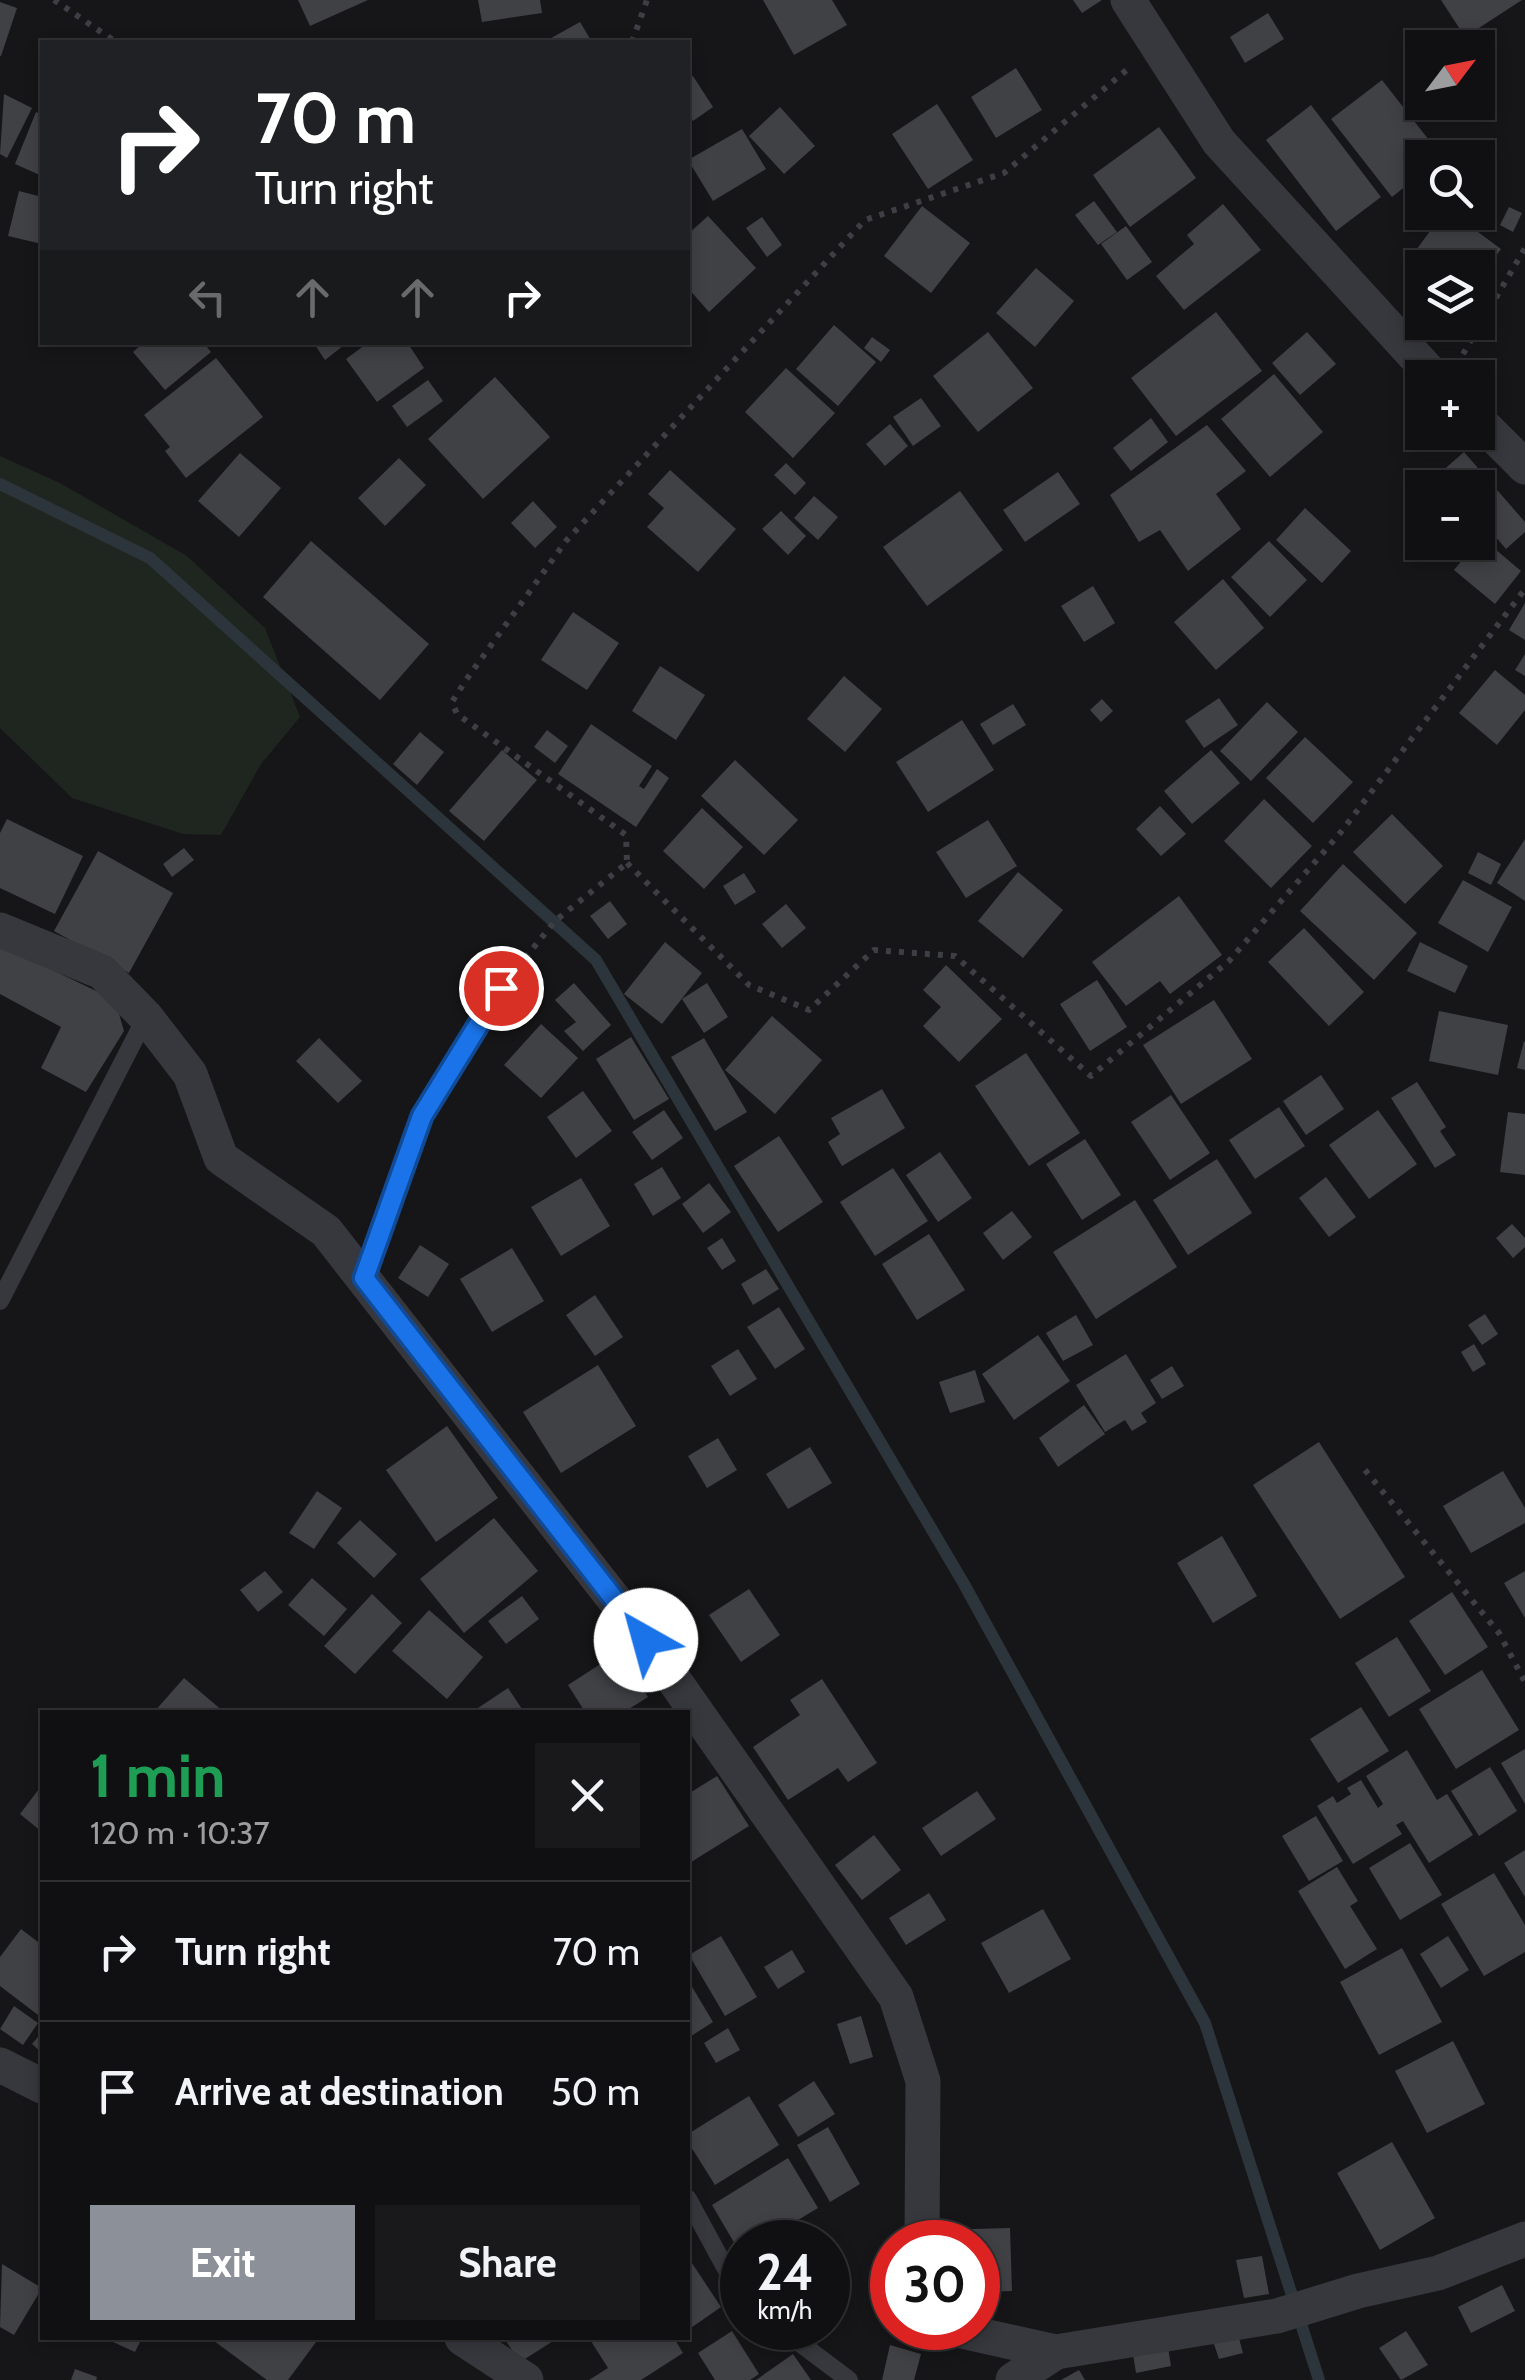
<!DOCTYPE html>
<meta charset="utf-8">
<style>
:root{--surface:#101012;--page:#19191b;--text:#f1f3f6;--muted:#9c9d9f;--line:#303032;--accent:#8c9099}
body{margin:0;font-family:Cabin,sans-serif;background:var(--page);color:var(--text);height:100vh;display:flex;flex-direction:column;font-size:38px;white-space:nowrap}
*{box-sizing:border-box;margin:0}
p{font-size:32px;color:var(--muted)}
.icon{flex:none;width:55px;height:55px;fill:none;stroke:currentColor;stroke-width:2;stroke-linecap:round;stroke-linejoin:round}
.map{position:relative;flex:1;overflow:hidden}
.details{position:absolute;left:40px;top:1710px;width:650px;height:630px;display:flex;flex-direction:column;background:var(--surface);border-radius:0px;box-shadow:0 5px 15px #0003,0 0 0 2px var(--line)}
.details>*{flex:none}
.hud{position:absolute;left:40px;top:40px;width:650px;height:305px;border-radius:0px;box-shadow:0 5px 15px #0003,0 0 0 2px var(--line);background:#202124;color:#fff;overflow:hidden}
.needle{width:65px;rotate:58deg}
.tools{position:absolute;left:1405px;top:30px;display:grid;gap:20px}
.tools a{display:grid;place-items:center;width:90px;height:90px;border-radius:0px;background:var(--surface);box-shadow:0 5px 15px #0003,0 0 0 2px var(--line);font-size:50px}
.speed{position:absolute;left:720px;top:2220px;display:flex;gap:20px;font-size:50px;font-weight:700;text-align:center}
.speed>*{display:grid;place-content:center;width:130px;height:130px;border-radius:50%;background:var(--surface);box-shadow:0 5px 15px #0003,0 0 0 2px var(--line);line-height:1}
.speed small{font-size:25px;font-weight:400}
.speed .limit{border:15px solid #d22;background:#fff;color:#111}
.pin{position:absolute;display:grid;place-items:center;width:85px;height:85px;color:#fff;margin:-42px;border:5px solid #fff;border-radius:50%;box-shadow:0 2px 10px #0007}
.me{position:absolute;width:110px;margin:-55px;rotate:322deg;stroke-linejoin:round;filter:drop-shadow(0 0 8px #0008)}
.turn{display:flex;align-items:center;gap:35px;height:210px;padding:0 50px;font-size:45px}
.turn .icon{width:130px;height:130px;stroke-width:2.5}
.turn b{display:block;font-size:70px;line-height:85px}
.lanes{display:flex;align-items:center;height:95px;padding:0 50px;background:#0003;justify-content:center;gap:50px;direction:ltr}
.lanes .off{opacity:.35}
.round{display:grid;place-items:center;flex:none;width:105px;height:105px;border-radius:0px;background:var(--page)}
.headline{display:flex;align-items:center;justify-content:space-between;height:170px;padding:0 50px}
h1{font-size:60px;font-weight:700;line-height:75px;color:#1e9e55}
.action{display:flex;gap:20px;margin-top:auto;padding:20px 50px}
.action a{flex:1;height:115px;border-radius:0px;background:var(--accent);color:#fff;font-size:40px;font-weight:700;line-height:115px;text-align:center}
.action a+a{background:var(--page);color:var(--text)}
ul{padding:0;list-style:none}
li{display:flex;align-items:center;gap:30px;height:140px;padding:0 50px;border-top:2px solid var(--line)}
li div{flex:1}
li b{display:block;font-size:38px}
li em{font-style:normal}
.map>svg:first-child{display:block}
.green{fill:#1e261f}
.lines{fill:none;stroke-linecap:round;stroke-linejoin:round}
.stream{stroke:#2c353c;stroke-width:12}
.building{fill:#404145}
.path{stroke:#3d3f44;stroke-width:6;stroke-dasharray:5 8;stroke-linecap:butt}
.lane{stroke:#37383d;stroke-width:18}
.street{stroke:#37383d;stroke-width:35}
.route-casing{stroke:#114b97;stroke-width:25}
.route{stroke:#1a73e8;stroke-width:18}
</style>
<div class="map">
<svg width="1525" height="2380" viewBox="0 0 1525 2380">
<rect width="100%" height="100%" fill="#161618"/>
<path class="green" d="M0,456L60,483L187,556L265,628L300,717L261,764L221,835L183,834L72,798L0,728Z"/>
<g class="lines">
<path class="stream" d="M0,484L150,558L596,960L964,1584L1205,2023L1319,2380"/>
</g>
<path class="building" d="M298,0H368L310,26Z
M478,0H540L542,13L482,22Z
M763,0H832L847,25L794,55Z
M1073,0H1102L1082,13Z
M1441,0H1522L1465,37Z
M0,2L17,8L1,56H0Z
M1268,13L1284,39L1245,63L1230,37Z
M580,22L592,42H544Z
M1016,68L1042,110L996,138L971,97Z
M693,76L713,107L693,121L688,112V79Z
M1382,80L1443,158H1422V173L1392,197L1331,119Z
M4,94L32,108L7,158L0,154Z
M937,104L973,160L928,189L892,134Z
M1311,105L1381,197L1336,231L1266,140Z
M780,107L815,146L784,174L749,136Z
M36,112L42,115V176L15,164Z
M1159,127L1196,178L1130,227L1093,175Z
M742,129L766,169L713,201L688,160Z
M19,191L42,197V244L8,236Z
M1094,201L1117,232L1098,245L1075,215Z
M1223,204L1261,250L1184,310L1156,276L1194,244L1187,235Z
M922,206L970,243L931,293L884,256Z
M1509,207L1522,213L1513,232L1500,225Z
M1444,212H1451L1501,249L1478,280V268H1426L1411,257Z
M708,216L756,268L709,312L688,288V234Z
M762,217L782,245L767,257L746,228Z
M1126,226L1152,262L1127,280L1101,244Z
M1036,268L1074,301L1035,347L996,313Z
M1216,312L1262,371L1176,436L1131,378Z
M834,325L876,362L838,406L796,369Z
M988,332L1033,388L978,432L933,376Z
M1307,332L1336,364L1300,395L1272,363Z
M872,337L890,350L881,362L864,348Z
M144,342H203L211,352L165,390L133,352Z
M313,342H348L325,360Z
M369,342H407L424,368L377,402L346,359Z
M216,358L263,417L186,478L165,451L170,447L144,415Z
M786,368L835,413L793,458L745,412Z
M1274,374L1323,432L1270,477L1221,419Z
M495,377L550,437L483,499L428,439Z
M428,380L443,401L407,427L392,406Z
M921,398L941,426L913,446L893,417Z
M1151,418L1168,442L1131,471L1113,448Z
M890,424L908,446L885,466L866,444Z
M1207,425L1246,471L1216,494L1241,529L1188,571L1160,530L1139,542L1110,495Z
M1464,452L1525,522V532L1506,549L1478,516V488H1453L1440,473Z
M240,453L281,488L239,537L198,501Z
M399,458L426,485L385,526L358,498Z
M786,463L806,483L795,495L774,475Z
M670,470L736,529L698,572L647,527L664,508L648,494Z
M1058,472L1080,504L1025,542L1003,510Z
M960,491L1003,550L927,606L883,547Z
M814,496L838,517L818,540L794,518Z
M533,501L557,527L535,548L511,523Z
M1305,508L1351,551L1322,583L1276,540Z
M781,511L806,536L788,555L762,529Z
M1481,537L1521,571L1495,604L1454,570Z
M311,541L429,644L380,700L263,597Z
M1269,541L1307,580L1270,617L1231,577Z
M1223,579L1264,628L1216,670L1174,622Z
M1093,586L1115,623L1084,642L1061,606Z
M1525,603V640L1509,630Z
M573,612L619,643L587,690L541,660Z
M1525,654V676L1515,670Z
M660,666L705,695L676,740L632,711Z
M1495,670L1525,695V710L1497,745L1459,713Z
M844,676L882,709L845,752L807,719Z
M1219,698L1238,725L1204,748L1185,721Z
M1102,699L1113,711L1101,722L1090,710Z
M1267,702L1298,732L1251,781L1220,751Z
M1013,704L1026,725L993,745L980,724Z
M962,720L994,770L928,812L896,762Z
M591,724L652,766L639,786L644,789L657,769L669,778L636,827L558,774Z
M547,730L568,746L555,763L534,747Z
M420,732L444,752L417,785L393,764Z
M1305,737L1353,782L1313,823L1266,778Z
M502,750L537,780L484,841L449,811Z
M1211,750L1240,783L1192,824L1164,791Z
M735,760L798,820L764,855L701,796Z
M1264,799L1312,846L1271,888L1224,841Z
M1160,806L1186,834L1161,856L1136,829Z
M702,808L743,847L704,889L663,851Z
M1392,814L1443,866L1405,904L1353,852Z
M7,819L83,856L55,914L0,888V833Z
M988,820L1017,866L966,898L936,852Z
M1525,839V901L1497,883Z
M184,848L194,860L172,877L163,864Z
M98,851L173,893L129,973L54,931Z
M1478,852L1501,864L1491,885L1468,873Z
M1343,864L1417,933L1374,980L1300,911Z
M1018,872L1063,910L1023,958L978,921Z
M744,873L756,892L735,905L723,886Z
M1463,880L1512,907L1488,952L1438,923Z
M1179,896L1222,955L1170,994L1160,981L1126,1006L1092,962Z
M610,901L627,924L608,939L590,916Z
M786,904L806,928L782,948L762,924Z
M1304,928L1364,992L1329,1026L1268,962Z
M665,942L702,973L662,1024L624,994Z
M1420,942L1468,966L1455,993L1407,971Z
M0,945L115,1000L124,1031L86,1092L41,1068L61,1027L0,994Z
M946,965L1002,1019L959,1062L923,1026L941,1007L923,990Z
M1097,980L1127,1027L1090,1051L1060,1004Z
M574,983L611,1025L583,1051L564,1031L576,1022L555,1000Z
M707,983L728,1017L704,1033L682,999Z
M1214,1000L1252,1059L1181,1104L1143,1045Z
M1439,1011L1508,1025L1498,1075L1429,1061Z
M772,1016L822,1060L775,1114L725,1070Z
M541,1024L578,1058L541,1098L504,1065Z
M631,1037L669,1099L634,1120L596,1059Z
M319,1038L362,1081L338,1103L296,1061Z
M704,1038L747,1112L715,1131L671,1057Z
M1524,1041L1525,1042V1070L1517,1068Z
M1026,1053L1080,1133L1029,1166L975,1086Z
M1321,1075L1344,1109L1306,1135L1283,1101Z
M1417,1082L1446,1127L1440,1131L1456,1155L1435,1168L1391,1098Z
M882,1089L905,1128L842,1166L828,1142L840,1134L831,1118Z
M583,1091L612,1131L576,1158L547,1117Z
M1171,1095L1210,1153L1170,1180L1131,1122Z
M1279,1107L1305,1146L1255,1179L1229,1140Z
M664,1110L683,1138L652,1160L632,1132Z
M1378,1110L1417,1164L1369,1199L1329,1145Z
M1508,1112L1525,1114V1175L1500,1172Z
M779,1136L823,1202L778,1232L734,1166Z
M1085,1139L1121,1195L1082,1220L1046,1164Z
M940,1152L972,1198L938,1222L906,1175Z
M1217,1159L1252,1213L1188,1255L1153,1200Z
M662,1167L681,1198L653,1216L634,1184Z
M893,1168L928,1221L875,1256L840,1202Z
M1326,1177L1356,1217L1329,1237L1299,1198Z
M581,1178L610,1226L561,1256L531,1207Z
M709,1183L731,1212L703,1233L682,1204Z
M1135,1200L1177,1267L1096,1319L1053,1252Z
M1012,1211L1032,1237L1003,1260L983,1233Z
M1512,1224L1525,1238V1247L1513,1258L1496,1238Z
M929,1234L965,1290L917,1320L882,1264Z
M722,1238L736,1261L722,1270L707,1248Z
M420,1245L449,1264L428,1297L398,1278Z
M512,1248L544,1301L492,1332L460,1279Z
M766,1269L779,1289L753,1305L741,1284Z
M595,1295L623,1337L595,1356L566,1315Z
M779,1307L805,1349L775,1369L747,1327Z
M1485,1314L1498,1334L1482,1345L1468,1325Z
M1076,1315L1093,1345L1063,1361L1046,1333Z
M1038,1335L1070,1381L1014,1420L982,1374Z
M1474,1344L1486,1364L1473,1372L1461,1352Z
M738,1349L757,1379L730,1396L711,1366Z
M1126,1354L1156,1403L1141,1413L1147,1422L1132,1431L1125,1420L1105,1432L1076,1385Z
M598,1365L636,1426L561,1473L523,1412Z
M1172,1366L1184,1386L1162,1399L1150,1380Z
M975,1370L985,1402L950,1413L939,1382Z
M1084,1405L1105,1434L1058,1467L1039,1438Z
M447,1426L498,1498L436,1542L386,1470Z
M718,1438L737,1470L707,1488L688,1456Z
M1319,1442L1405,1577L1340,1619L1253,1485Z
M810,1447L832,1483L788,1509L766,1474Z
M1503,1471L1525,1508V1523L1471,1553L1443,1506Z
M317,1491L342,1508L314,1549L289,1533Z
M494,1518L538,1571L464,1633L420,1579Z
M360,1520L397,1554L374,1578L337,1543Z
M1222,1536L1257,1596L1213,1623L1177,1563Z
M265,1571L283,1592L258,1612L240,1590Z
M1525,1571V1618L1504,1583Z
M312,1578L347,1609L324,1636L288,1605Z
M749,1589L780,1635L741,1662L709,1615Z
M1452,1592L1488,1647L1445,1675L1409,1621Z
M372,1594L402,1623L355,1674L324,1646Z
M522,1596L539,1619L506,1644L488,1621Z
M429,1610L483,1657L447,1699L392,1651Z
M1397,1637L1431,1691L1389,1717L1355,1663Z
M619,1652L648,1697L624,1712H585L568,1685Z
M1482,1670L1519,1730L1456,1769L1419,1709Z
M184,1678L224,1712H154Z
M822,1679L877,1763L848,1782L838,1768L788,1800L753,1747L800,1715L790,1700Z
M508,1688L524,1712H472Z
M1361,1707L1389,1751L1338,1783L1310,1739Z
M1525,1749V1804L1501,1763Z
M1407,1750L1437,1800L1447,1794L1473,1835L1429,1863L1403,1821L1396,1825L1402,1834L1353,1864L1317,1806L1333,1796L1337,1803L1351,1794L1347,1788L1361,1780L1378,1808L1383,1804L1366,1776Z
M1490,1767L1517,1811L1479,1836L1451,1791Z
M717,1776L749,1826L688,1864V1794Z
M42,1785V1832L20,1814Z
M977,1791L996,1819L941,1856L922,1828Z
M1316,1816L1343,1861L1309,1881L1282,1836Z
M874,1835L901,1870L862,1900L835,1865Z
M1410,1843L1442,1895L1400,1920L1369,1868Z
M1525,1850V1897L1504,1863Z
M1337,1867L1358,1901L1350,1906L1377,1949L1345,1969L1298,1891Z
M1494,1873L1525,1925V1952L1484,1976L1441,1904Z
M929,1893L946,1920L906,1945L889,1918Z
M1043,1909L1071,1959L1009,1993L981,1943Z
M21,1929L42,1945V2018L0,1986V1957Z
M721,1936L757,1997L725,2016L689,1955Z
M1448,1936L1469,1970L1441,1988L1420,1954Z
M1402,1948L1442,2022L1379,2055L1340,1982Z
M792,1950L805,1972L778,1989L764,1967Z
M688,1980L713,2022L688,2038Z
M14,2006L38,2023L23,2045L0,2029Z
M861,2016L873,2057L850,2064L837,2024Z
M728,2028L740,2050L716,2063L704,2043Z
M42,2032V2053L32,2044Z
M1453,2041L1485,2104L1427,2133L1395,2071Z
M814,2081L835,2114L798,2137L778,2105Z
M749,2096L779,2145L715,2185L688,2142V2134Z
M828,2127L860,2184L830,2202L797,2145Z
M1392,2142L1435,2218L1380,2250L1337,2173Z
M788,2158L818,2208L761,2242H742V2256L712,2205Z
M1010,2228L1012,2291L978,2292V2242H935V2230Z
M1262,2256L1269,2294L1244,2298L1236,2260Z
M688,2257L721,2307L688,2330Z
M2,2264L42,2288L14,2335L0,2327Z
M1502,2285L1515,2311L1471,2333L1458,2307Z
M732,2331L759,2374L750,2380H715L698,2353Z
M1237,2331L1243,2353L1219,2359L1212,2338Z
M1406,2331L1428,2365L1401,2380L1379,2348Z
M115,2338H142L135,2352L113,2342Z
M210,2338H319L288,2380H267Z
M504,2338H558L520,2362Z
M589,2338H674L683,2353L641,2380H589L608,2368Z
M1167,2341L1171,2366L1136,2373L1132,2348Z
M890,2345L921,2354L914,2380H882Z
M793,2354L811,2380H756Z
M75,2369L97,2377L96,2380H71Z
M1079,2370L1085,2380H1061Z"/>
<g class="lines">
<path class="path" d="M54,0L116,42
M632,42L647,0
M1463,354L1525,248
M627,863L749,985L809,1010L874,950L955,956L1091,1076L1229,961L1341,832L1525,589
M517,968L555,921L627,863L626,835L457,714L452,702L466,680L566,541L865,220L1004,173L1129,68
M1365,1470L1499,1633L1525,1682"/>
<path class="lane" d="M364,1278L422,1116L501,988
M0,1301L146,1017
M688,2199L726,2269L742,2287
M780,2328L849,2380"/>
<path class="street" d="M1128,0L1219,142L1435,378
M1478,420L1525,467
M0,930L102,972L146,1017L190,1074L221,1158L326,1231L646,1640L896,1997L923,2081L922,2242
M0,2065L42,2086
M948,2328L1056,2352
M462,2338L526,2380
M1013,2380L1056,2352L1277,2316L1358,2291L1438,2273L1525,2239"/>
</g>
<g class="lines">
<g class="route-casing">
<path id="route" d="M501,988L422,1116L364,1278L646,1640"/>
</g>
<use href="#route" class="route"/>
</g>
</svg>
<div class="tools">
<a><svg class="needle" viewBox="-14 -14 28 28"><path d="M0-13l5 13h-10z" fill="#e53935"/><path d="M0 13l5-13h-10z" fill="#9c9d9f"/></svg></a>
<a><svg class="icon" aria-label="search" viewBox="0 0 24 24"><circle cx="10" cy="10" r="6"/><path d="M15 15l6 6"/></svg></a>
<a><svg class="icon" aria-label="layers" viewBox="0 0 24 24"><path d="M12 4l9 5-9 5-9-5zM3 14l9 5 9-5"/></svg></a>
<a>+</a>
<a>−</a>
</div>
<div class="speed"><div>24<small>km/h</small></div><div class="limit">30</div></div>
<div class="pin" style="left:501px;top:988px;background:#d93025"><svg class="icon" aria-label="arrive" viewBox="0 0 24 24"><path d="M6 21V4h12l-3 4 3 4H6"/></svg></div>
<svg class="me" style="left:646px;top:1640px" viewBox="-20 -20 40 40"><circle r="19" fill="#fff"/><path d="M0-13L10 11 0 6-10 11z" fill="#1a73e8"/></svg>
<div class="hud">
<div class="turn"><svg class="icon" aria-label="right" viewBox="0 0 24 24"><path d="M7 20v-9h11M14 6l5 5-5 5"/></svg><div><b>70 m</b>Turn right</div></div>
<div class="lanes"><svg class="icon off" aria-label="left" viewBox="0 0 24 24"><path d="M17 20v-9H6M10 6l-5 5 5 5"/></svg><svg class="icon off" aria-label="ahead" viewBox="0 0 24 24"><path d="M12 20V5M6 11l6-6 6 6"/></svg><svg class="icon off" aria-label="ahead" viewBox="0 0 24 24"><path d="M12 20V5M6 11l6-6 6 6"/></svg><svg class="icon" aria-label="right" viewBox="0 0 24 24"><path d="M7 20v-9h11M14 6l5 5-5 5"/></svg></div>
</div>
<section class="details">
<div class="headline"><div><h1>1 min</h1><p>120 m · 10:37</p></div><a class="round"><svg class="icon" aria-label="close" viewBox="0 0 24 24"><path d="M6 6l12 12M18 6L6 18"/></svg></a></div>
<ul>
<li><svg class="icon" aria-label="right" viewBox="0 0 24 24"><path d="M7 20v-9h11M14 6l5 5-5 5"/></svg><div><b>Turn right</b></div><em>70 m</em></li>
<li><svg class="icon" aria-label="arrive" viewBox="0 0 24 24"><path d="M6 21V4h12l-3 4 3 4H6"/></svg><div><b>Arrive at destination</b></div><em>50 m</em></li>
</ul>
<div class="action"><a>Exit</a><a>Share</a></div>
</section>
</div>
